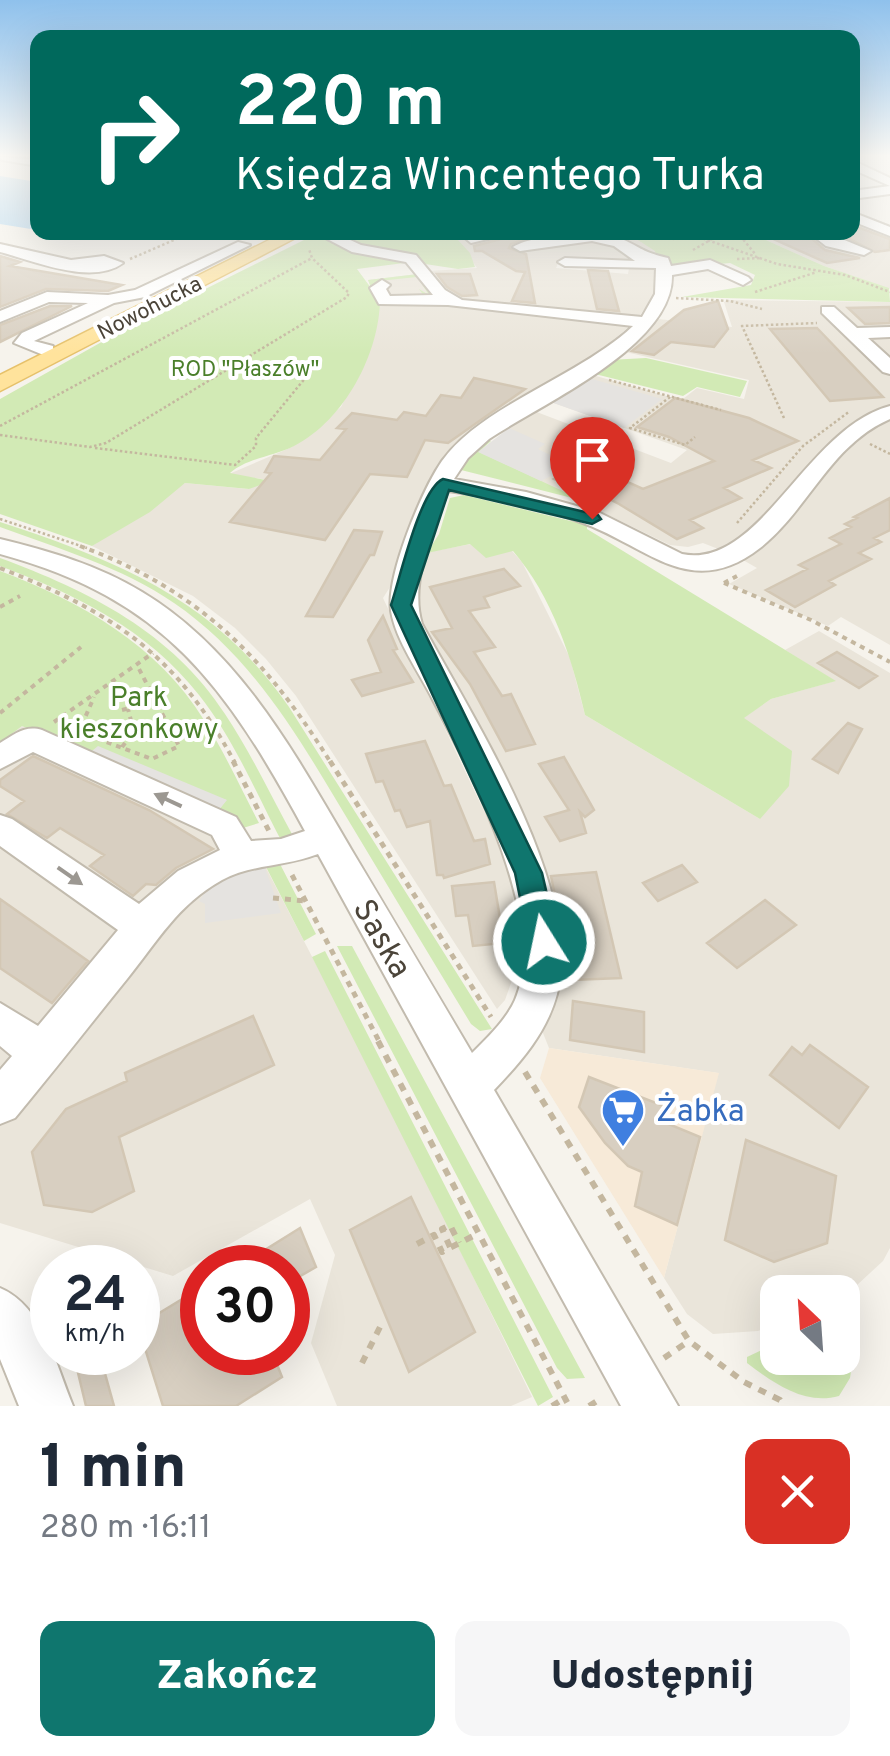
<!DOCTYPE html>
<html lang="pl">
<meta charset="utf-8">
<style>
:root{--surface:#fff;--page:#f6f6f7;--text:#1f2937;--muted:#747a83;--accent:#0f766e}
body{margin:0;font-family:Overpass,sans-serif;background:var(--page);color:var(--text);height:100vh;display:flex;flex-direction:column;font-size:38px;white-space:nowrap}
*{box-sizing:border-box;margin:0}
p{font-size:32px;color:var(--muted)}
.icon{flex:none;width:55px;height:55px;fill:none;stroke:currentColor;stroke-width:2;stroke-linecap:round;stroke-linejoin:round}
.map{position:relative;height:1406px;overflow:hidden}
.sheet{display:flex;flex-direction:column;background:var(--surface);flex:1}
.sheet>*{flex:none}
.banner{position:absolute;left:30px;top:30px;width:830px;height:210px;border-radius:20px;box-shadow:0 10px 40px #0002;background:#00695c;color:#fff;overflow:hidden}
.needle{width:65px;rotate:335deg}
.controls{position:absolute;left:760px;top:1275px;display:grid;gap:20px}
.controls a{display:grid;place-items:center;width:100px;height:100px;border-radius:20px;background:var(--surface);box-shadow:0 10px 40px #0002;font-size:50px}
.speed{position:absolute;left:30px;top:1245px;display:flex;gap:20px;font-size:50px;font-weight:700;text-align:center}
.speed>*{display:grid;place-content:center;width:130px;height:130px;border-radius:50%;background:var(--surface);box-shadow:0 10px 40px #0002;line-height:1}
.speed small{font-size:25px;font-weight:400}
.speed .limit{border:15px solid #d22;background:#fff;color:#111}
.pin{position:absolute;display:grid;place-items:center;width:85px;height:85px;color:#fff;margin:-102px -42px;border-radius:50% 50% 50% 0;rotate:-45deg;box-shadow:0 0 10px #0007}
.pin .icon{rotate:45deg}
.me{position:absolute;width:110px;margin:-55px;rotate:350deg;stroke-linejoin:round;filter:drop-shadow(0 0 8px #0008)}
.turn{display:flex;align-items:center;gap:35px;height:210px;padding:0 40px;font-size:45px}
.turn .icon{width:130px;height:130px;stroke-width:2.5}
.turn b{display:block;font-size:70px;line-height:85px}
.round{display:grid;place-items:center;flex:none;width:105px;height:105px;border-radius:20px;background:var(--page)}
.headline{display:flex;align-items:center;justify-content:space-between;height:170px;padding:0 40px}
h1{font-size:60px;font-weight:800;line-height:75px}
.button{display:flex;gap:20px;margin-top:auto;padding:20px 40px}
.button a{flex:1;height:115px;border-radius:20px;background:var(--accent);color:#fff;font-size:40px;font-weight:800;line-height:115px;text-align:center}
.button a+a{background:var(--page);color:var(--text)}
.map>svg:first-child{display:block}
.residential{fill:#eae5da}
.commercial{fill:#f7ead8}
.green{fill:#d2eab5}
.parking{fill:#e5e3e0}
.water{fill:#a9d4f2}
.building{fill:#d8cfc1;stroke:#d3c7b4;stroke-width:2.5}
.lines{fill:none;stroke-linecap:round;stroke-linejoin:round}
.minor-casing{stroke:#c2bbae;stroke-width:4}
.major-casing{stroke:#e6c16a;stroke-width:3}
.path-far3{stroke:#c4b79f;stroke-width:2.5;stroke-dasharray:2.5 2.5;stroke-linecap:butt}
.path-far2{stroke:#c4b79f;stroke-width:4;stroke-dasharray:5 5;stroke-linecap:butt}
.path-far1{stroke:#c4b79f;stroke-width:5;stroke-dasharray:6 6;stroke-linecap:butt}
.path{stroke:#c4b79f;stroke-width:6;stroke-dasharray:8 8;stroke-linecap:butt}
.minor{fill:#fff;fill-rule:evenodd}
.major{fill:#ffe39c;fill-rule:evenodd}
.oneway{fill:#9c9892}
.route{fill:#0f766e;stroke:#0a4d48;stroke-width:2.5}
.labels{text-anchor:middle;stroke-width:8;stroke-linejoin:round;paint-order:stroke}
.far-street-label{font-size:22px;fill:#4b4439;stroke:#fff}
.far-park-label{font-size:22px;fill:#4a7f2a;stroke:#fff}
.park-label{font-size:28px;fill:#4a7f2a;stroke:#fff}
.near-street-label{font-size:32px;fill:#4b4439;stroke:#fff}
.near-shop-label{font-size:32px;fill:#366cbe;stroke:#fff;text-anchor:start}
</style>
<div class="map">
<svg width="890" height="1406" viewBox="0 0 890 1406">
<rect width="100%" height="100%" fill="#f6f3ec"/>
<path class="residential" d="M853,210L890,225V289L824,266L750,233L852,232Z
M680,232L684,235L645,241L656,251L655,264L560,259L556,268L628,274L629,268L656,269L658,291L637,319L470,304L445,295L429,271L477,268L457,239L463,233Z
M418,274L453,305L466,308L631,325L600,351L451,449L399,573L383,598L491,826L513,887L517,966L505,1000L497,1009L296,696L266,659L235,628L193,596L92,546L185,483L248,489L268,480L229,474L292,447L341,407L371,345L379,303L368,280Z
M729,300L890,302V645L841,617L828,626L729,584L757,568L736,556L703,543L688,547L670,545L478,452L534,411L671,463L687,450L548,401L589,374L670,397L683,399L697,388L744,399L749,380L621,351L658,319L732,327L724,302Z
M471,544L512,551L522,562L570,658L585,715L760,819L743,718L771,699L835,681L785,650L819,631L890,673V1248L883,1261L843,1298L842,1292H778L777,1324L758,1331L713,1334L687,1314L664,1278L718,1073L549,1048L539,1023L556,970L417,623L412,588L424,553Z
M22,726L232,816L242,825L249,842L271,845L280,864L265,866L388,1103L532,1397L511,1406H337L311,1343L335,1255L310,1199L173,1276L0,1223V743Z"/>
<path class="commercial" d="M549,1048L719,1073L664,1278L540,1078Z"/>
<path class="green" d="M309,233H463L457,239L470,253L475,267L458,269L412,262L357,269L371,288L368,280L418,274L436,293L424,296L419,289L429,295L417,277L379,281C387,340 349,418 294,446C275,456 247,458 230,473L271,481L249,489L185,483L150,512L92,546L0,514V399L123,330L306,239L303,236Z
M627,233L643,238L683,235L680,233H750L824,266L889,288L890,302L682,297L751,285L755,275L730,263L669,269L656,259L655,251Z
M646,358L747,381L740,397L697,387L683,396L595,374L609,360Z
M486,441H491L479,452L584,501L457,469Z
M464,495L587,525V529L836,681L771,699L744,718L792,751L789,786L760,819L585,715C572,658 552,596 513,551L486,558L470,544L427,553L439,534L450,498Z
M0,522C119,561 215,600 289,707L492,1029L480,1031L471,1024C431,958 392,893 353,828C303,745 256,659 174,603C122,567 59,549 0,527Z
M0,558C89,591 172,632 225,714C251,753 271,796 293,836L283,844C257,795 234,739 199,695C147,629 77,595 0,566Z
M0,571C80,601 158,645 204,720C225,753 241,789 259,823L243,828L238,820L218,811L226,800L87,755L22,726L0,743Z
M280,864L316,934L304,941L265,865Z
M352,946L585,1378L567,1379L557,1368L337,946Z
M325,951L553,1397L538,1406L312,957Z
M854,1310L860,1314L850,1378L839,1396C804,1406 772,1382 747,1363V1357L777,1343L778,1358H842L843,1315Z"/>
<path class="parking" d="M585,377L662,399L624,428L548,401Z
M509,428L545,444L538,449L550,455L562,451L582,460L541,481L478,452Z
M98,746L227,800L218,811L87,755Z
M265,868L281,913L205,923V904L199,901L221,870Z"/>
<path class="water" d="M0,176L37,182V230L0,224Z"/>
<path class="building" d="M852,225L890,239V250L875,252L836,232H852Z
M758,232H804L825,250L860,258L827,263Z
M521,234L537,235L511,244L509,248L526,254L535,303L512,301L525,272L516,271L482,251H475L474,246Z
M0,256L20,262L10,266L122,285L108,291L46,289L0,307Z
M588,270L608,271L619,311L597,309Z
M437,274H470L477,295L462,296L447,287Z
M718,301L728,329L714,347L671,342L654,355L632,351L684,310Z
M50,306H72L0,342V325Z
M890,307V323L865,324L848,308Z
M817,328L883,397L830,401L770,329Z
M474,378L525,389L448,443L425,440L407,477L370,474L325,540L230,522L271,473L265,472L274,456L320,460L346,429L337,428L352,413L397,420L404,412L426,416L441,395L461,398Z
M675,398L749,418L798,441L753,460L771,468L724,488L741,498L690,520L703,528L677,539L619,504L609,499L603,502L554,479L585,463L643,489L714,461L669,437L637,427Z
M890,498V530L874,538L881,542L859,553L871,559L829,581L835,585L795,607L766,590L807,569L799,565L841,544L830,538L851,527L845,524L857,518L854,517Z
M354,530L382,532L374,555H370L333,617L306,616Z
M504,569L520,586L484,597L489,607L469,611L495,647L474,652L502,696L511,694L535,744L506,751L470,684L432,632L452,628L430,587Z
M383,616L397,649L393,650L413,682L362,696L352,680L381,672L368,640Z
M837,652L877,676L859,688L818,663Z
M848,723L862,729L838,773L813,759Z
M425,741L444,786L451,785L474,841L485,839L490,864L444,878L443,875H437L430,821L407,827L400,810L395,811L383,781L376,782L366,754Z
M33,756L149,810L213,849L176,868L156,885L146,884L133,896L90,866L104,855L60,828L47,838L7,814L24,801L0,786V780Z
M564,757L594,810L585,817L580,812L586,833L560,841L545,817L569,810L539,764Z
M682,865L697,882L658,901L643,883Z
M596,872L621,978L572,980L551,876Z
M494,882L504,943L473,946L468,915L456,916L452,886Z
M0,899L88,961L52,1003L0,968Z
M765,900L796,925L737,968L707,943Z
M573,1001L644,1012V1052L570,1040Z
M253,1016L274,1065L119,1137L134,1191L92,1212L44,1205L32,1152L66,1109L127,1081L125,1073Z
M810,1045L868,1087L839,1128L770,1075L792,1047L802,1055Z
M589,1077L669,1108L666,1123L700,1137L677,1225L635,1206L642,1172L628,1166L605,1143L579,1107Z
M746,1140L836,1176L827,1243L774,1262L725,1240Z
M411,1197L475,1332L409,1372L350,1230Z
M300,1228L316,1267L288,1283V1268H236Z
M202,1287V1352H272L282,1377L236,1406H163L138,1326Z
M73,1352H99L114,1406H86Z"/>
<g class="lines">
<g class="minor-casing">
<path id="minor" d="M0,157L38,160V166L2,160Z
M852,160L890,178V186L852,169Z
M890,186V194L852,199V191Z
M852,212L890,227V236L852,221Z
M314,232H333L361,245L416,255L445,290L462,300L642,317L655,294L656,268L565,266L558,262L565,258L635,261L614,246L592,241L520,251L513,247C533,234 602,229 624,240C645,250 643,252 668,258L671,266L710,260L748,277L751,280L743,285L708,269L672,275C674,346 541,404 489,439L468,458L454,479L526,492L598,512L682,554C760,570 806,428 890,406V419C830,445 809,509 760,548C691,602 647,546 583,523C540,507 494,497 448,491C433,531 409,582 422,624C471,715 585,890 557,994C547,1032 521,1062 494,1090L678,1406H621L318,854C285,867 251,864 222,880C178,904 157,942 127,979C89,1026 53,1072 15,1118L0,1124V1070L12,1056L0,1046V1003L38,1026L118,930L0,846V815L12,819L139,904L178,871L220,850L212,835L33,752L0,769V743C15,734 25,725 42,730L236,817L251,841L281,839L305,831C226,686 166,599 0,554V539C49,551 98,565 142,592C240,651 295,754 351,849C392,917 432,985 472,1053C488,1037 506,1020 515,1000C549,921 470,771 433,700C419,672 396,641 391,611C386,576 422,490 442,461C481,406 580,376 633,326L448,305L379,304L370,288L382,280L390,285L386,289L390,296L433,295L406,262L352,252Z
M458,232H518L471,243Z
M808,232H825L871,251L864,255L826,246Z
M238,242L250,245L145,297L114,303L34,341L53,346V354H41L14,343L22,333L88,303L49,302L0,322V311L47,292L108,295L135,290Z
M0,244L71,260L104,256L123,263C92,286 34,261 0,252Z
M822,307H834L857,328L890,327V337L868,338L890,358V374L883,372L822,313Z
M0,1288C43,1306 56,1365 73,1406H19L0,1359Z"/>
</g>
<g class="major-casing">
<path id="major" d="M285,232H307L0,391V375Z"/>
</g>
<path class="path-far3" d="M427,232L447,234
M684,232L777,264L845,275L890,292
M737,232L756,255
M183,236L195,232
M662,238L671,237
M673,239L691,235
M693,250L724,232
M130,259L181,237
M737,259L762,258
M755,292L817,272
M676,298L730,301L762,309
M609,380L721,410
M670,397L630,428L685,445L695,437
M784,418L742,326L817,323
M0,426L312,258
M0,435L90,447L106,443L347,297L349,293L312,258L309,249
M870,444L890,454
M95,448L235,465L256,446V438L320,360
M0,519L87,548
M737,523L803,446L850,411"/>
<path class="path-far2" d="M80,546C199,590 265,657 331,763
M0,568C112,612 177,654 235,763
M724,583L737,576
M724,583L811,620L890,662
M0,607L20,596
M122,710L134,707
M0,713L81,647
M54,722L153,653
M88,735L152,759L179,746L137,665
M88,735L84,720L94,697
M122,747L134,732L128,709"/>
<path class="path-far1" d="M233,761L269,831
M330,761L491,1017
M292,875L380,1043
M273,898L306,901"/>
<path class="path" d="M378,1041L569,1406
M525,1072L689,1341L744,1382L780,1400L783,1406
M417,1244L434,1235L442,1252L479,1233
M450,1247L442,1229L450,1225L459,1243
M664,1358L689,1341
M362,1363L380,1327
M552,1406L565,1398
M589,1406L602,1398"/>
<use href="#minor" class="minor"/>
<use href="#major" class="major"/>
</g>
<defs><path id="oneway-solid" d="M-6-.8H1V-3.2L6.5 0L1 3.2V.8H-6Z" transform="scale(2.5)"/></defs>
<g class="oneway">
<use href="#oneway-solid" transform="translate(168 800) rotate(-155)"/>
<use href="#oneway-solid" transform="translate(70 876) rotate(35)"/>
</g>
<linearGradient id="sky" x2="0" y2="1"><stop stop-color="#8fc1ec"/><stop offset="0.44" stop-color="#fbfaf6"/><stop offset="1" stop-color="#fbfaf6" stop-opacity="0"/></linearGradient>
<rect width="890" height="354" fill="url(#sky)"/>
<path class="route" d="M443,479L598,515L601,519L592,524L449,490L411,605L542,873L558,942L554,951L544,955L533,951L529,942L515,873L391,605C400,578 420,489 443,479Z"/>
<defs>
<g id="supermarket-pin" transform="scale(2.25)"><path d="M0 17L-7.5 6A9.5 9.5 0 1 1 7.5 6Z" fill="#3f7fe0" stroke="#fff"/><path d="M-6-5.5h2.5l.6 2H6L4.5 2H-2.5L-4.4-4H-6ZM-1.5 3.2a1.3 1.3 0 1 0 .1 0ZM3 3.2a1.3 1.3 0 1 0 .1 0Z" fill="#fff"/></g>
</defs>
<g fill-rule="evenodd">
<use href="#supermarket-pin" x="623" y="1110"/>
</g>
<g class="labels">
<g class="far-street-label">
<text transform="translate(149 307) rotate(-27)" y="8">Nowohucka</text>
</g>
<g class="far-park-label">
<text x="245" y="376">ROD "Płaszów"</text>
</g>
<g class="park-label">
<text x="139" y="706">Park<tspan x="139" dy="32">kieszonkowy</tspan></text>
</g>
<g class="near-street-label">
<text transform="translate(383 938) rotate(60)" y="11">Saska</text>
</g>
<g class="near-shop-label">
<text x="656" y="1121">Żabka</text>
</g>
</g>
</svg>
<div class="controls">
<a><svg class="needle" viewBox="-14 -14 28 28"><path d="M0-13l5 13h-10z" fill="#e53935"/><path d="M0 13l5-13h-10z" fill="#747a83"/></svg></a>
</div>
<div class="speed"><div>24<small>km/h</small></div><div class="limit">30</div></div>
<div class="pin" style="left:592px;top:519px;background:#d93025"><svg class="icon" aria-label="arrive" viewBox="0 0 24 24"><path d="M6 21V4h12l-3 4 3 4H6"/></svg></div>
<svg class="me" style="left:544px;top:942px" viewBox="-20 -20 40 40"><circle r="17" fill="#0f766e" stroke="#fff" stroke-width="3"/><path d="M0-11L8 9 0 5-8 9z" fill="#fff"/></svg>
<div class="banner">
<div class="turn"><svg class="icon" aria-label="right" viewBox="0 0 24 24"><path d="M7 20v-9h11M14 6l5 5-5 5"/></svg><div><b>220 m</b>Księdza Wincentego Turka</div></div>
</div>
</div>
<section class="sheet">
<div class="headline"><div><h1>1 min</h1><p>280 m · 16:11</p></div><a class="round" style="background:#d93025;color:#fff"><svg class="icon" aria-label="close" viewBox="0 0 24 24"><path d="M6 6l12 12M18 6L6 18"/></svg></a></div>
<div class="button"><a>Zakończ</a><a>Udostępnij</a></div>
</section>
